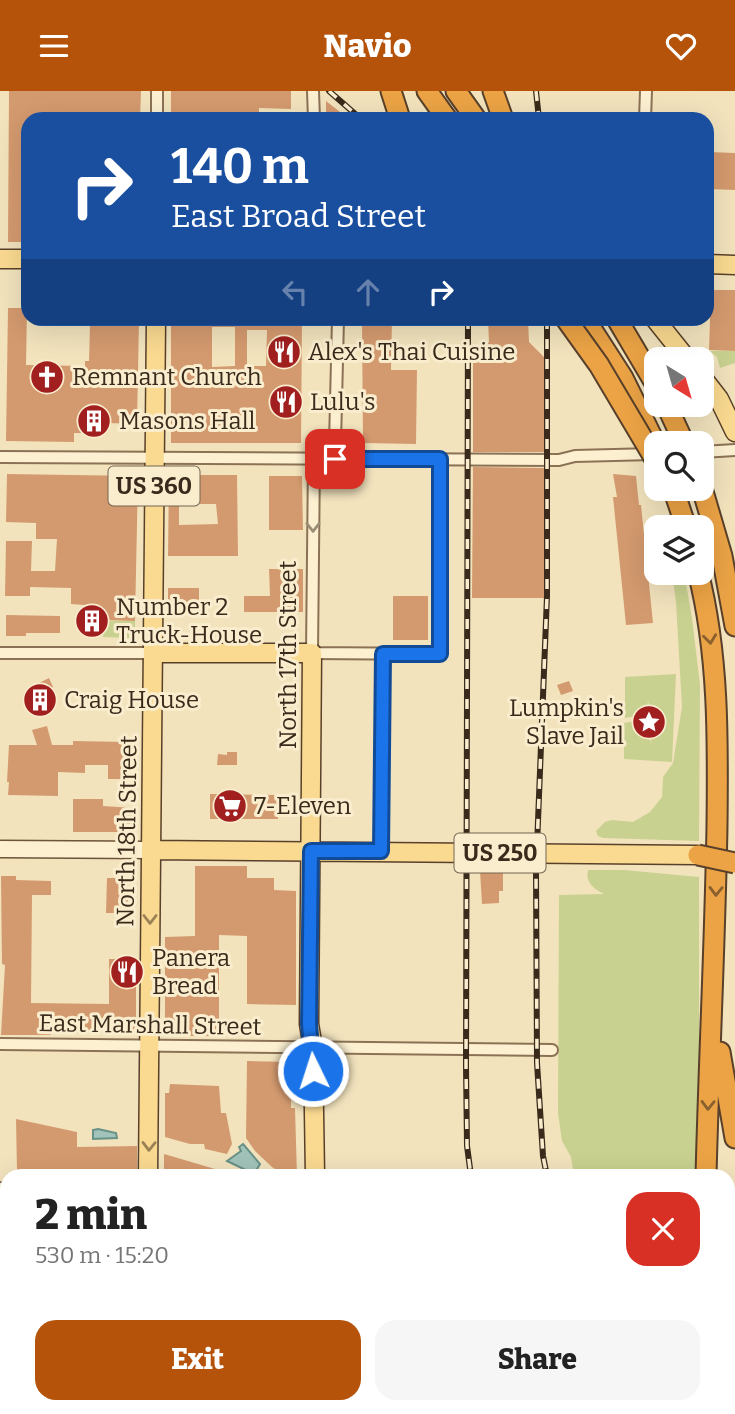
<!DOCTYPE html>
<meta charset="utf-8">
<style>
:root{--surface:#fff;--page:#f6f6f6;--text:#222;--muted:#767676;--accent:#b45309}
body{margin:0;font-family:Bitter,serif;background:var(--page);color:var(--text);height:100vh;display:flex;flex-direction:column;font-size:26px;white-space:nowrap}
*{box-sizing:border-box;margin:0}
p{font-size:23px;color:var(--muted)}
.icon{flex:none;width:38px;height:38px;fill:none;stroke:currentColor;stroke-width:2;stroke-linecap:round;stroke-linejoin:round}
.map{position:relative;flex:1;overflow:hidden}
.sheet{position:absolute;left:0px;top:1078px;width:735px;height:245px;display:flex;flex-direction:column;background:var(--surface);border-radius:21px 21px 0 0;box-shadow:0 7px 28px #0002}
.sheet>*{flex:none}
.hud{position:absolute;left:21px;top:21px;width:693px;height:214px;border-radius:21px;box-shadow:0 7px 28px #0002;background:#1a4fa0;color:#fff;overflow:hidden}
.needle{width:46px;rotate:143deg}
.fabs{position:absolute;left:644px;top:256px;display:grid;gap:14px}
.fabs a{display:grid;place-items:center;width:70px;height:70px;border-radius:14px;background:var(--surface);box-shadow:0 7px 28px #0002;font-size:35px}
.pin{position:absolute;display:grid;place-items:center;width:60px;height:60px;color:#fff;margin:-30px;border-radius:14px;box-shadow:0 4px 10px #0006}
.me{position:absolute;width:77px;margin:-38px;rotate:356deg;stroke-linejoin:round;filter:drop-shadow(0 0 5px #0008)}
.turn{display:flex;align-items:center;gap:24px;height:147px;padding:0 35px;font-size:32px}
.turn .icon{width:91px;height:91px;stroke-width:2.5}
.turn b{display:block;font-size:49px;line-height:60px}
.lanes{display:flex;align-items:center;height:66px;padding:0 35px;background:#0003;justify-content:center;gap:35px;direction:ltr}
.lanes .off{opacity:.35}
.round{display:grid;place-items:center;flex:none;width:74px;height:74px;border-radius:21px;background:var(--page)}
.head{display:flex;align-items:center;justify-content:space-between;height:119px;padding:0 35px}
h1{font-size:42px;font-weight:800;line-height:52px}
.button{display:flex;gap:14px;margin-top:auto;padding:14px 35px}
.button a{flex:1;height:80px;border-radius:21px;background:var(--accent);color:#fff;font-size:28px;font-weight:800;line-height:80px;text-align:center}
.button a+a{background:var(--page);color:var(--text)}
header{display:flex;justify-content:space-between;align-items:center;height:91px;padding:0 35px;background:var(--accent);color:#fff;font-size:32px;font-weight:800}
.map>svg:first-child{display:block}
.green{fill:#c9d190}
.water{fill:#a1c3b9;stroke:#689187;stroke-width:2}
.building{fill:#d49a6f;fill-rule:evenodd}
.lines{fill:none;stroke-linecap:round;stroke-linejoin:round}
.street-casing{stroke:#8c7255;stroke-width:14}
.secondary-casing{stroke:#6d5338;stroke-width:19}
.primary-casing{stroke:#59402a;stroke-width:21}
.highway-casing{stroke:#59402a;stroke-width:23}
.street{stroke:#fcf0d1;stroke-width:10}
.secondary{stroke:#fcf0d1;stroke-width:16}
.primary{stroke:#fada91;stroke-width:18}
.highway{stroke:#eba345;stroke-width:19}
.rail-casing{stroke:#392a1b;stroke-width:6}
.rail{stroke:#f9edce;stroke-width:3.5;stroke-dasharray:10;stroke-linecap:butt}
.highway-bridge-casing{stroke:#59402a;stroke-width:23;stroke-linecap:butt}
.highway-bridge{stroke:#eba345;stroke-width:19}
.oneway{stroke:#9a8d76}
.oneway2{stroke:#89602e}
.oneway3{stroke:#9a8256}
.route-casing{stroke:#114b97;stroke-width:18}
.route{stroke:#1a73e8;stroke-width:12}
.labels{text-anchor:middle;stroke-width:6;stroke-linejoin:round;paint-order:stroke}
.shield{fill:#f9edce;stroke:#736451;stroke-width:2}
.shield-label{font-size:23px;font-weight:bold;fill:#392a1b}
.poi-label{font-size:24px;fill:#392a1b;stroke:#f9edce;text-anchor:start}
.street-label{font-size:24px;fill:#392a1b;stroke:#f9edce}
</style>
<header><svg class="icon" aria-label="menu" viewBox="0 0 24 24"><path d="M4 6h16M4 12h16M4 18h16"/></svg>Navio<svg class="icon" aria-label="heart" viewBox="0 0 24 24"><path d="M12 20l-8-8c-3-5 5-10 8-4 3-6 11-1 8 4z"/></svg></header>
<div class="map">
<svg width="735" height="1323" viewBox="0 0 735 1323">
<rect width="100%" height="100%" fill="#f2e3bd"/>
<path class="green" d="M710,260H735V272L720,277L717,266Z
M672,481H684L692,527L700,594L699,750L603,747L598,745L596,740L605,731L612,729L633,731L650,721L662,706L663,686L673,672L682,616L676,511Z
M104,530H135V547L103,546Z
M676,583L672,671L624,668V632L648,627L651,653L652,642L662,640V630L659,629L658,622H650L648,609L647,623L625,627V586Z
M588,779H624L699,786V1085H574L571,1066L562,1050L558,1022L559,804L604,803C594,798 585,792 588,779Z
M728,1096L733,1099L735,1105V1207L728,1210Z
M735,1224V1302L728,1298V1228Z"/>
<path class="water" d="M98,1038L116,1042L117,1047L93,1048V1039Z
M243,1053L260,1073L254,1083L227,1070L241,1060L239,1056Z"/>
<path class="building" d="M9,0H141L140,28H28V151H8Z
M171,0H291V18L259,17V28H171Z
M326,10L349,28H326Z
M709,61L735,62V99L709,98Z
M711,199H735V260L709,259Z
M8,217H27L26,274L85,275V270H89L90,234L122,235V228H139L137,333L107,332L106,342H74V351L6,350Z
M171,228H302L301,352H171ZM212,236H235V275L212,276ZM247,239H267L266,275H247Z
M362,228H392L391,279H417L416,353L363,352Z
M488,228H528L529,251L544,266V361H473V266L489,251Z
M473,376L544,377V507H472Z
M7,383L138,385L135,530L100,529L99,546H85V514L71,513V497L30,496V505H5L6,450H32L31,480H55L57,448H36V432L6,431Z
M613,383L636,385L639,414H641L653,532L626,534L613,406H617Z
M169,384H237L238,465H168ZM179,403H200V413H216L218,433L179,434Z
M269,385H302L303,439H269Z
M269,478H303V521H244V505H270Z
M168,497H199V514L168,515Z
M393,505H428V549H393Z
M6,524L60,525V542H26V545H6Z
M49,587L53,596L42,601L49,616L41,620L29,597Z
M569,590L573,600L561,604L557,594Z
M47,635L52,654H73V650L127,651V688H108V674H85V682L58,681V705L8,704L9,691H7L9,654H37L32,639Z
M227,661H237V674H217L218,663L227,664Z
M210,703L278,704V728H210Z
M73,708H103V715L133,717L132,741H73Z
M195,775H247V787H274V799L296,800V914L247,913V845L219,844V945H165V846L195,845Z
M480,780H503V800H499V812L482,813Z
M1,785H16V789L51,790V804H32L31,912L109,913V868H136V943H103V939H85V942L51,940V944H1L5,874L2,873Z
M107,787H128V822H106Z
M247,970L291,971V1017H295L297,1085H285L272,1076L255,1060L246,1047Z
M170,993L219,995L221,1022H226L232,1053L227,1063L205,1058L204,1053H190L165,1046V1002H169Z
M16,1028L77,1041V1056L137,1055V1085H84V1080H17Z
M164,1063L232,1083L231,1085H164Z"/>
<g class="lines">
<g class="street-casing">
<path id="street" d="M313,0L314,28
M157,28V0
M645,28L646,0
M335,352L338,228
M702,361L735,359
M0,366L559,369L575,365L653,363
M314,368L312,562L440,563V368
M0,562H153
M381,760L382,563
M0,953L552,959
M0,1097L7,1125
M0,1258L7,1253
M592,1323L604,1316"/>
</g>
<g class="secondary-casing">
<path id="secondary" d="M0,758L151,759
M236,1323L245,1316"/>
</g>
<g class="primary-casing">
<path id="primary" d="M0,168H28
M707,173L735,174
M655,228L687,268
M702,286L719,308L735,341
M153,562H312L309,933L313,957L315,1085
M151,759L698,764
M148,1085L156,228
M161,1316L165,1323
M381,1316L385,1323"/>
</g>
<g class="highway-casing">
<path id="highway" d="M391,0L400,28
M427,0L447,28
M456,0L476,28
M493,0L503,28
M585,228L623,287L656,354
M617,228L656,294
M666,313L684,352
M673,397L686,436
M702,397L722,465L735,535
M698,481C719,563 718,651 717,735C715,852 709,968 706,1085
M720,961L735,1047
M728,1219L735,1215
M728,1308L735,1311
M419,1316L429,1323
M714,1316L724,1323"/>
</g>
<use href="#street" class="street"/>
<use href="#secondary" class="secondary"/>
<use href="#primary" class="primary"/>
<use href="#highway" class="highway"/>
<g class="rail-casing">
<path id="rail" d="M329,0L361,28
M536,0L539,28
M468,228L466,975L467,1055L471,1085
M547,228V505L536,780L537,972L543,1065L547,1085
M550,1316L555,1323
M680,1316L685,1323"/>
</g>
<use href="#rail" class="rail"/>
<g class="highway-bridge-casing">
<path id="highway-bridge" d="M566,228L599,274L656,370
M698,764L735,772
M549,1323L574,1316"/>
</g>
<use href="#highway-bridge" class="highway-bridge"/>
</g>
<defs><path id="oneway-chevron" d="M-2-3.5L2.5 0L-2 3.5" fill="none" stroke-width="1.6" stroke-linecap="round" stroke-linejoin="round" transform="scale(1.75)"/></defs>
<use class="oneway" href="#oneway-chevron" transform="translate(313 436) rotate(90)"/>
<g class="oneway2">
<use href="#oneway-chevron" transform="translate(710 548) rotate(83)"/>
<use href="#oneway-chevron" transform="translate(716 800) rotate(91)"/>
<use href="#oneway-chevron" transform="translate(708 1014) rotate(91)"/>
</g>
<g class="oneway3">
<use href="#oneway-chevron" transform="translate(150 828) rotate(90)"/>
<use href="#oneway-chevron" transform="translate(149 1055) rotate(91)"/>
</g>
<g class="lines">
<g class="route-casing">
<path id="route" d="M313,980L309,933L311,760H381L383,563H440V368H335"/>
</g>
<use href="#route" class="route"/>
</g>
<defs>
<g id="restaurant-disc" transform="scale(1.75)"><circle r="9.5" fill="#a11f1f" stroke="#f9edce"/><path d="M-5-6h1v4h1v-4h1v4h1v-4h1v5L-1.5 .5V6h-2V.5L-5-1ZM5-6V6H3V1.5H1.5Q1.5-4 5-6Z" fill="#fff"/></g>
<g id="church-disc" transform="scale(1.75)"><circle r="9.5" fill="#a11f1f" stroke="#f9edce"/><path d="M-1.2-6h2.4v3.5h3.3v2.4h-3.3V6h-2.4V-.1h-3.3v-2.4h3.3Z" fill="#fff"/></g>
<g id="building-disc" transform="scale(1.75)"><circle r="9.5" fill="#a11f1f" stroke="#f9edce"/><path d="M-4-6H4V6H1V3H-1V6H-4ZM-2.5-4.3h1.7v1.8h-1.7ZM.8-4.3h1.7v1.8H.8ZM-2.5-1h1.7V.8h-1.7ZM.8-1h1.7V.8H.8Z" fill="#fff"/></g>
<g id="sight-disc" transform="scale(1.75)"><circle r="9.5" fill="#a11f1f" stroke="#f9edce"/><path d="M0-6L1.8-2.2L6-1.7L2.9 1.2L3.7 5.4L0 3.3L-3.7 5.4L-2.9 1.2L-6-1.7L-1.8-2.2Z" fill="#fff"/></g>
<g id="supermarket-disc" transform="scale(1.75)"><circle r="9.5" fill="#a11f1f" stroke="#f9edce"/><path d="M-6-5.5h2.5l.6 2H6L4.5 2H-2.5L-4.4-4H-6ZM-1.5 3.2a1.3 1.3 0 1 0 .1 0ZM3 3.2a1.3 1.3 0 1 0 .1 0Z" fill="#fff"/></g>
</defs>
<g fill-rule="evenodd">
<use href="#restaurant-disc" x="284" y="261"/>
<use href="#church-disc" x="47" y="286"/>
<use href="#restaurant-disc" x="286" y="311"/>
<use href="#building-disc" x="94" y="330"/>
<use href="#building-disc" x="92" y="530"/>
<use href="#building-disc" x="40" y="609"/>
<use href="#sight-disc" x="649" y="631"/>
<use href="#supermarket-disc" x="230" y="715"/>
<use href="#restaurant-disc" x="127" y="881"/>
</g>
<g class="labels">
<g class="shield">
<rect x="108.5" y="375.5" width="91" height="39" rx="5"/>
<rect x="454.5" y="742.5" width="91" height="39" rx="5"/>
</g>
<g class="shield-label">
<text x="154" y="403">US 360</text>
<text x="500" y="770">US 250</text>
</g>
<g class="poi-label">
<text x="308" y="269">Alex's Thai Cuisine</text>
<text x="72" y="294">Remnant Church</text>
<text x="310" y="319">Lulu's</text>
<text x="119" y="338">Masons Hall</text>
<text x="116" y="524">Number 2<tspan x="116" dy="28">Truck-House</tspan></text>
<text x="64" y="617">Craig House</text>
<text x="624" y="625" text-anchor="end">Lumpkin's<tspan x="624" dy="28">Slave Jail</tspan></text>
<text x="254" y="723">7-Eleven</text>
<text x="152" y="875">Panera<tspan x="152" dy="28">Bread</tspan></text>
</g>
<g class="street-label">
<text transform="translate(288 564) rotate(-90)" y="8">North 17th Street</text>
<text transform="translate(127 740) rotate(-89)" y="8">North 18th Street</text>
<text transform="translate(150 934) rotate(1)" y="8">East Marshall Street</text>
</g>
</g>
</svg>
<div class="fabs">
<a><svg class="needle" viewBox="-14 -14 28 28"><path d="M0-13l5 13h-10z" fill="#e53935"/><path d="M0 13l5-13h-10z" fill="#767676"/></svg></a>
<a><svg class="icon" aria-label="search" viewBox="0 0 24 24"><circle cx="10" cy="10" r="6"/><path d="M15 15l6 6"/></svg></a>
<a><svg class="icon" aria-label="layers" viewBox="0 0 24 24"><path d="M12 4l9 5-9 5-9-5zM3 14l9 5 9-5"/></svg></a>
</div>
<div class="pin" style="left:335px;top:368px;background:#d93025"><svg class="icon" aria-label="arrive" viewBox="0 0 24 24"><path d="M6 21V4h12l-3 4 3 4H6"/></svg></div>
<svg class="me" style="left:313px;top:980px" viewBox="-20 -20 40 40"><circle r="17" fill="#1a73e8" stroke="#fff" stroke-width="3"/><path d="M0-11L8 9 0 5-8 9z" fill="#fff"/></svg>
<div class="hud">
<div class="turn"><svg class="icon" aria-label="right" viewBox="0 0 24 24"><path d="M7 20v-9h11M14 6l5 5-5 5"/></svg><div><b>140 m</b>East Broad Street</div></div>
<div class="lanes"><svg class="icon off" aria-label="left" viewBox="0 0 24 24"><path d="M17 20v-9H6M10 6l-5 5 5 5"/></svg><svg class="icon off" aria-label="ahead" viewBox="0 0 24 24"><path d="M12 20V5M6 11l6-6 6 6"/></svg><svg class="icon" aria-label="right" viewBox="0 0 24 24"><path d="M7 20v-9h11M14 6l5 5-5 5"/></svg></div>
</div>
<section class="sheet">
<div class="head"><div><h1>2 min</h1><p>530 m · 15:20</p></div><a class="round" style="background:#d93025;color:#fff"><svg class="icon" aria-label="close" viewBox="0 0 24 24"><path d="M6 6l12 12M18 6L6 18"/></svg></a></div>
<div class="button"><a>Exit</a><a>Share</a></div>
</section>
</div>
